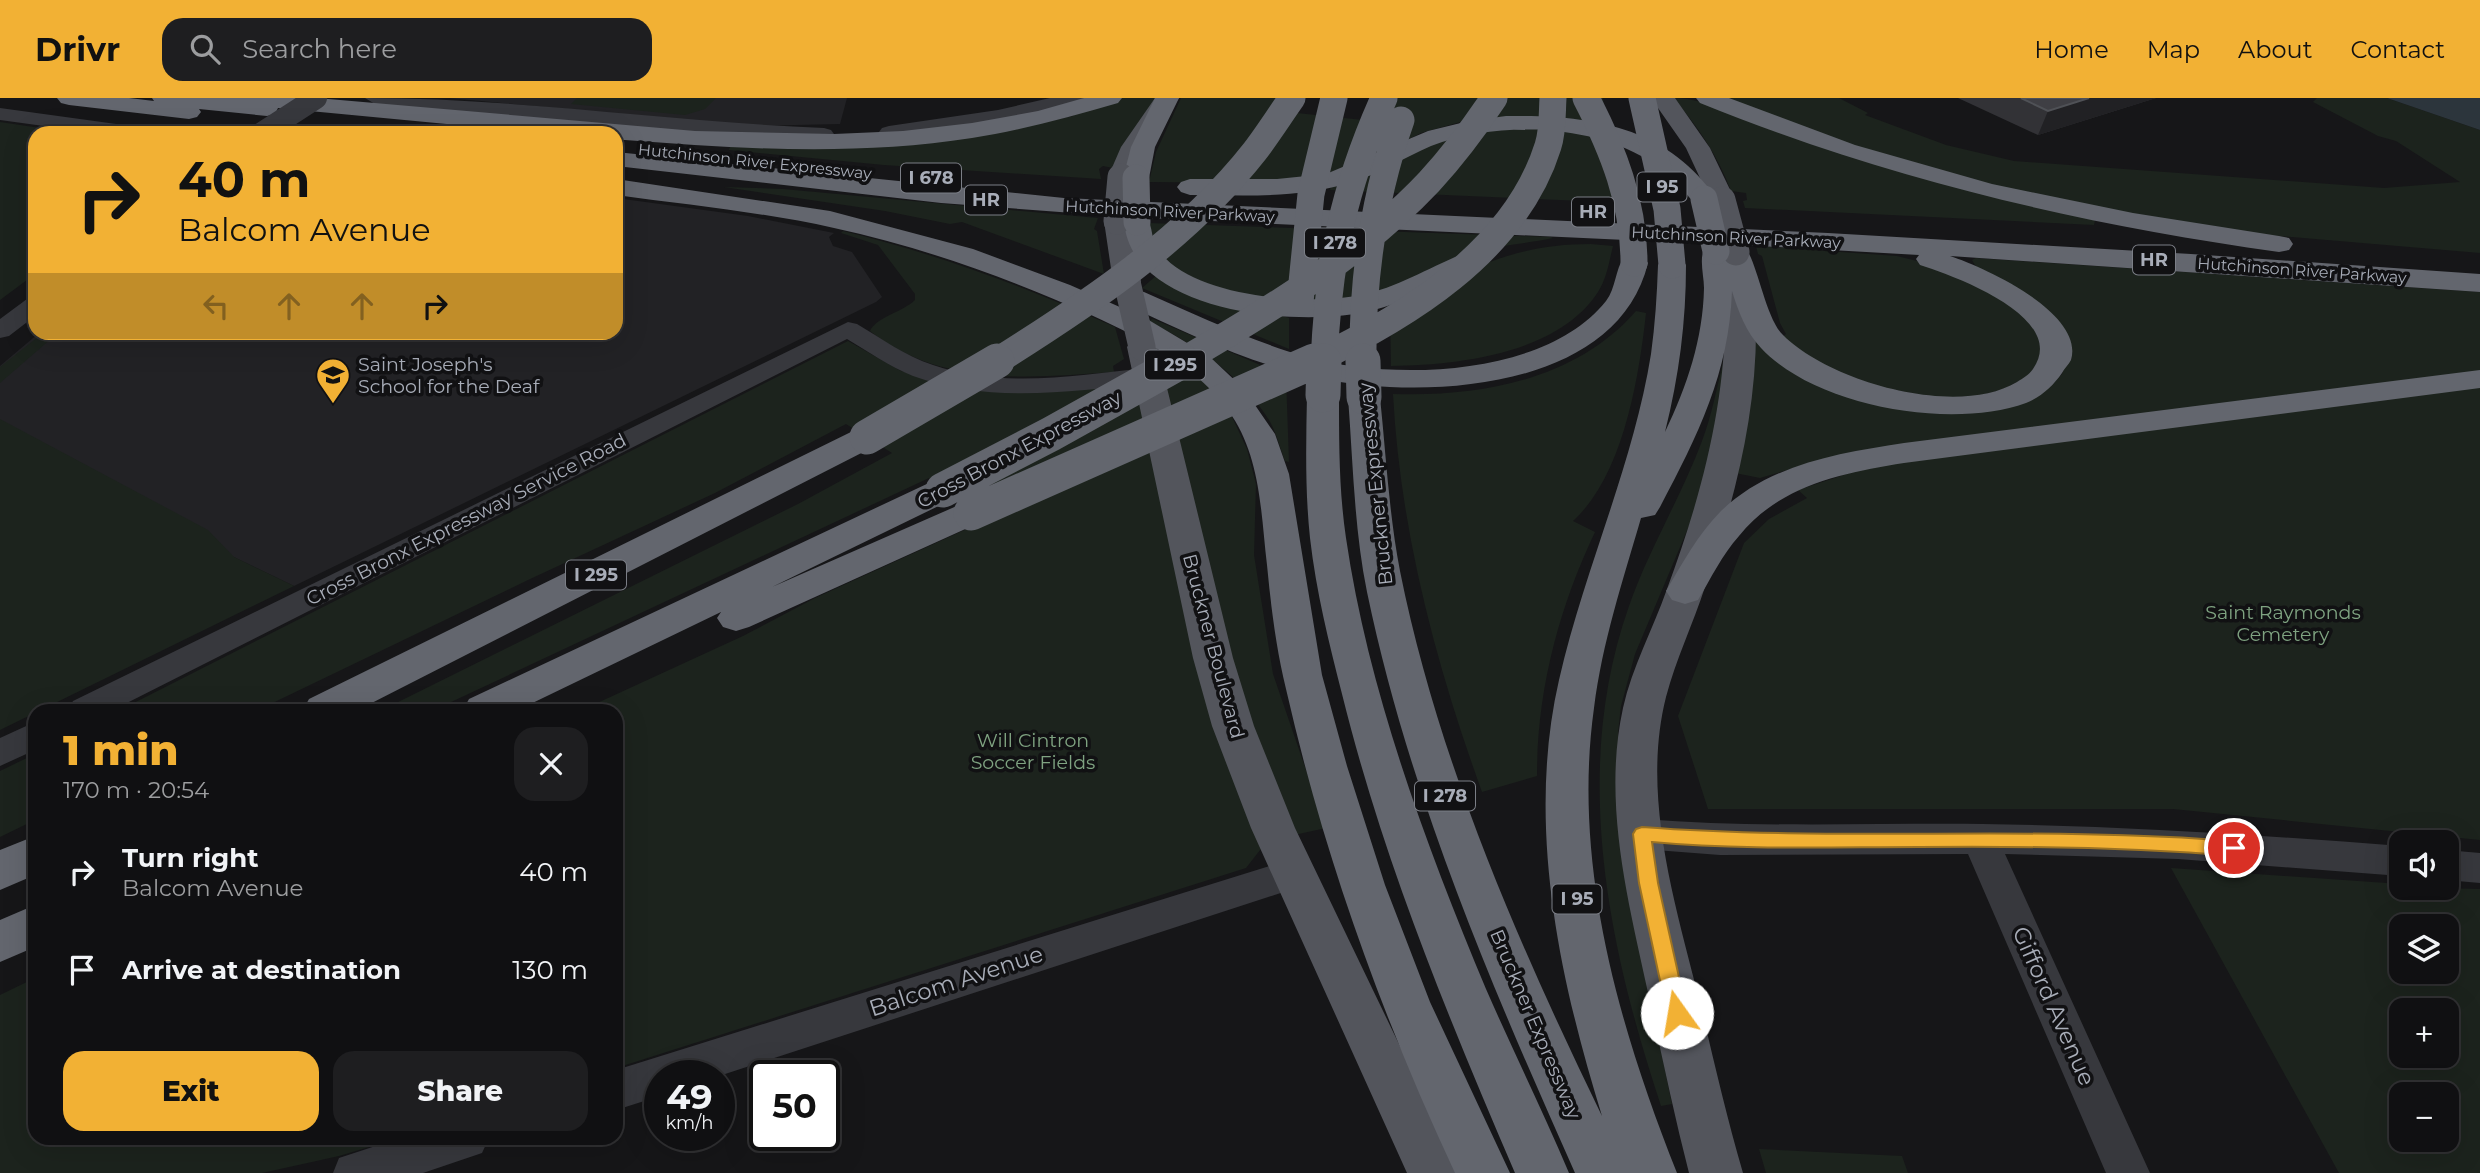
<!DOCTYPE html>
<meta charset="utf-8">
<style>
:root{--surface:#101012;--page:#1e1e20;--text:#f1f3f6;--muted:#9c9d9f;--line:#303032;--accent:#f2b134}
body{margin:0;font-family:Montserrat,sans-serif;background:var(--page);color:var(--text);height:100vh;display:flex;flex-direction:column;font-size:26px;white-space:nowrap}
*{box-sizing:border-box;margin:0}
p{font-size:23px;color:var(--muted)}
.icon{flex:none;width:38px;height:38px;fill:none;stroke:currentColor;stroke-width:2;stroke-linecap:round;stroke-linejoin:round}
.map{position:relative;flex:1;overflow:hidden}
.side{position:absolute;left:28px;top:606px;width:595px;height:441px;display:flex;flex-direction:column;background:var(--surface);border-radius:21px;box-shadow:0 7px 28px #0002,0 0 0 2px var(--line)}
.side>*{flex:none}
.hud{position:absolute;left:28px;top:28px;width:595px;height:214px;border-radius:21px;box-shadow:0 7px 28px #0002,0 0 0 2px var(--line);background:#f2b134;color:#111;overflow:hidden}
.fabs{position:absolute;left:2389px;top:732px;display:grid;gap:14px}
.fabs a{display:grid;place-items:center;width:70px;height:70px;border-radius:14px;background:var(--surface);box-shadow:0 7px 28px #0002,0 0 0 2px var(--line);font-size:35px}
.speed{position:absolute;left:644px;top:962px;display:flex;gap:14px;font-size:35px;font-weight:700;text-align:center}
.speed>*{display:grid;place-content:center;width:91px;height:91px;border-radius:50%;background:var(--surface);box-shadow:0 7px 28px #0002,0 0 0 2px var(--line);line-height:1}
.speed small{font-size:18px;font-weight:400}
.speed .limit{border:4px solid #111;border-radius:10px;background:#fff;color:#111}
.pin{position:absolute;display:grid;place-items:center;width:60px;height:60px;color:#fff;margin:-30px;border:4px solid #fff;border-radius:50%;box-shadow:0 2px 7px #0007}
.me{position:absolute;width:77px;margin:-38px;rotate:347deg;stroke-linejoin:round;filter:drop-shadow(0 0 5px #0008)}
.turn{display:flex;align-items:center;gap:24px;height:147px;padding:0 35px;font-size:32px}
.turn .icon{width:91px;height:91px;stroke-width:2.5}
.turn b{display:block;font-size:49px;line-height:60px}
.lanes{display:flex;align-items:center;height:66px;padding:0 35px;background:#0003;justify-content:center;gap:35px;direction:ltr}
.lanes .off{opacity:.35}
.round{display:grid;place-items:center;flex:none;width:74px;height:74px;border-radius:21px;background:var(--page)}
.head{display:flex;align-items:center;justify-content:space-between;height:119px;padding:0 35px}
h1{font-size:42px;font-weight:800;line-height:52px;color:var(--accent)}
.button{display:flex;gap:14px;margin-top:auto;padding:14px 35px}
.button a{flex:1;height:80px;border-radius:21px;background:var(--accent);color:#111;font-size:28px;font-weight:800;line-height:80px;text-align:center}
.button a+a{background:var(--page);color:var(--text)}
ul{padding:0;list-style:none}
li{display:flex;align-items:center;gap:21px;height:98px;padding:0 35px}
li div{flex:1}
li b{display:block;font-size:26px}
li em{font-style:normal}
header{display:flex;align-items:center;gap:42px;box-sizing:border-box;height:98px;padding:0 35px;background:var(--accent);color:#111}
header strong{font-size:33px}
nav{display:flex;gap:38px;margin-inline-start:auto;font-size:24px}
.search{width:490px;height:63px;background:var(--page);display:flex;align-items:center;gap:18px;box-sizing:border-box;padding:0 24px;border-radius:21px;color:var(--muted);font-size:26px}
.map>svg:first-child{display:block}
.built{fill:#222225}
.green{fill:#1c231d;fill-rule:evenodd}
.water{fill:#2c353c}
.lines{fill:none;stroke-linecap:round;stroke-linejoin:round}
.minor{fill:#37383d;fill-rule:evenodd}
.major{fill:#53555c;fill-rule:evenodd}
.highway{fill:#63666e;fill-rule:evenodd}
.minor-bridge{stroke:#37383d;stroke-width:22}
.major-bridge{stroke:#53555c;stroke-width:27}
.highway-bridge-far1{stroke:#63666e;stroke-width:27}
.highway-bridge{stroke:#63666e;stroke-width:35}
.wall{fill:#323236}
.shaded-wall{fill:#212124}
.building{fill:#3f3f44;stroke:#4f5156;stroke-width:2}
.route{fill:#f2b134;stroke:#9d7322;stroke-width:2}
.labels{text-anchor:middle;stroke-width:7;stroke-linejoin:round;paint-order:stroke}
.far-street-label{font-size:16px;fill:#a8adb8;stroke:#111113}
.shield{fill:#111113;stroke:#7b7e86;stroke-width:2}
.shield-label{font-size:18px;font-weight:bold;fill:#a8adb8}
.poi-label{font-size:19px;fill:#a8adb8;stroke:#111113;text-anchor:start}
.street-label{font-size:19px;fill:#a8adb8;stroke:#111113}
.park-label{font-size:19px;fill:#7fa381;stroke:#111113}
.near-street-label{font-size:23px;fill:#a8adb8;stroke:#111113}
</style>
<header>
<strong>Drivr</strong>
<div class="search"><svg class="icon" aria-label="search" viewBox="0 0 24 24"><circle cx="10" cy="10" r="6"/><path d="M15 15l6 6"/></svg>Search here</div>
<nav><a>Home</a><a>Map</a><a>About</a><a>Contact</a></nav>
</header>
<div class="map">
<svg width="2480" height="1075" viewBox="0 0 2480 1075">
<rect width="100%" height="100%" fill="#161618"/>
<path class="built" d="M449,0H847L840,26L748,28Z
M616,100L748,118L834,135L829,139L833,148L852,154L882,199L876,204L294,488L0,346V268L39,235L616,234Z"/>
<path class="green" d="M577,0H716L705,11L685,17L571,6Z
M1089,0H1157L1113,70L1103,68L1099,71L1101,81L884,67L729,52L730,49L812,51L1006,33L1073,18Z
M1181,0H1301L1297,15L1382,24L1394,0H1603L1606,25L1464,23L1421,35L1373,60L1322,78L1262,85L1149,84L1156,54Z
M1673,0C1710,0 1745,23 1780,34C1884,65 1988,98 2095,122L2094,127L1745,110L1743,103L1747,102L1746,95L1731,93C1718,58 1698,28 1673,0Z
M1720,0H1839L1868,15L1865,17L1946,47L2014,63L2384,90L2460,84L2396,43L2378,38L2313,4L2317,0H2387L2480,32V155L2233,134L2064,106L1855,50Z
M0,24L74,35H35V176L0,202Z
M1531,30L1590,36L1616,101L1607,104L1330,92L1331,88L1435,45L1474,34Z
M724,89L783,91L1098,120L1094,131L1097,133L1104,176L962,124L950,126L885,113Z
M1148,125L1551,139L1553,140C1531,145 1507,146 1485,152C1446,164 1410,189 1371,197C1315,209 1185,205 1154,146C1151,140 1150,132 1148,125Z
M843,133C940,157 1024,188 1115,229L1124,261L1113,268L1114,274C1030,280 940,289 870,233C876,219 903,214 915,202V196L878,147L841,135Z
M1591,146L1613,148C1609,164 1607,180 1598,194C1558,256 1458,267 1391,268L1390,213C1462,176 1507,146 1591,146Z
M1756,148L1897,158L1949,171L2025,215L2042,245L2039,264L2026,280L2001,292L1978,298L1940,300L1858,286L1778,242L1786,236L1780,225L1762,158L1758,156Z
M1976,160L2480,194V275L1798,369L1760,380L1735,375L1755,240L1901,309L2049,290L2062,276L2066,263L1975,167L1972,162Z
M1157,177L1289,220V251L1142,190Z
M1636,213L1646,215C1639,280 1623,378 1573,423L1595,434C1559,510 1537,592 1537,678L1482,694C1436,567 1400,432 1393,296C1480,299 1576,282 1636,213Z
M1153,221L1286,278L1289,364L1285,363C1280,350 1276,334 1269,322C1240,276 1196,247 1148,223Z
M43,235H68L52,240L0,285V269Z
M848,243L901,273L962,290L1024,295L1125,288L1139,297L1264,747L1246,770L616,970V612H582L743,538L815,500L982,424L929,380L434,612H382L798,406L892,355L846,326L715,395L528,482L258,612H120Z
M1156,251L1199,277L1227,308L1247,351L1256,386L1254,457L1273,576L1326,730L1294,737L1244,610Z
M1724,261L1718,321L1694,416L1635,556L1621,608L1618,634L1627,788L1672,1006L1661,1008C1608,848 1571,672 1629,508C1649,451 1681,399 1702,343C1712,317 1717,288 1724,261Z
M2480,288V742L2173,711H1708L1678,618L1744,445L1769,421L1807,400L1798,392L1868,369Z
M0,321L208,432L234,459L294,488L0,632Z
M35,656V722L0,739V673Z
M2171,770L2401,786V789L2480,791V1075H2339ZM2401,828H2446V873H2401ZM2401,912H2446V957H2401ZM2401,996H2446V1041H2401Z
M35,880V1040H399L339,1058L262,1075H0V897Z
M1759,1051L1902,1058L1908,1075H1766Z"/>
<path class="water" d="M2387,0H2480V32Z"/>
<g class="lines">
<path class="minor" d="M365,0C519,0 671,24 824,30L831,32L834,36L831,40L824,42L748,39L375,6Z
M1050,0H1084L1081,4L998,24L889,40L882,38L879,34L882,30L889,28L998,12Z
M0,10L138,29L145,31L148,35H95L0,22Z
M35,199V218L9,238L0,240V221L27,201Z
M848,224L857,226C881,240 905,258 933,267C1001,291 1078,277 1148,270L1157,273L1161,278L1157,283L1148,286C1070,293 989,306 913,278C890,269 869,254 847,241L113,612H68L73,603Z
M35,624V652L0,668V640Z
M1642,721C1755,730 1868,725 1982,726C2122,728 2261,737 2401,748V778L2178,761L2005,756L2150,1075H2106L1968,756L1720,757L1642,751L1629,746L1624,736L1629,726Z
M2446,752L2480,755V785L2446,782Z
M1295,760L1308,764L1314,775L1308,786L719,978H660V998L616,1012V972Z
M400,1040H489L482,1055L423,1075H333L339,1060Z"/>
<path class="major" d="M1155,0H1179L1145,49L1130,84L1121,87L1112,84L1108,79L1121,49Z
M1651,0H1675L1710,50L1735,102L1731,108L1722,110L1713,108L1686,50Z
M1117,115L1126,117L1130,123L1141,184L1137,190L1127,193L1117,190L1113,184L1104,123L1108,117Z
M1738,162L1748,164C1758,179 1756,208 1756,226C1757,317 1734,404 1705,489C1693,526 1676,561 1666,599C1641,698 1675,805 1699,901C1713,959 1726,1017 1743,1075H1689C1674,1017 1662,958 1649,899C1629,806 1602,706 1623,610C1632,569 1653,531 1667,491C1706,386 1732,282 1724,170L1728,164Z
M1142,240L1153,243L1157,249L1233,560L1254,628L1295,730L1461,1075H1407L1251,730L1212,628L1193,560L1127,249L1131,243Z"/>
<path class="highway" d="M57,0H129L154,3L152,0H317L695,33L834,36L903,33L972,25L1038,13L1084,0H1122L1118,5C1070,19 1022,32 972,40C857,58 740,51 625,42H616V35H541L278,10L275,16L267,18L199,11L201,14L197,19L189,21L69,7L61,5Z
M1155,0H1179L1155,49L1149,80L1145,85L1136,88L1127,85L1123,80L1131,49Z
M1696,0H1729L1855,47L1992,86L2133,115L2279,138L2289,140L2293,146L2289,152L2279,154C2076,125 1890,82 1700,5Z
M1506,18C1590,17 1666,27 1717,101L1713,107C1689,113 1686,88 1670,76C1632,48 1593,36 1547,32C1509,30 1467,34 1431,48C1403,60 1378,77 1349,85C1297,101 1243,97 1190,97L1181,94L1177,89L1181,84L1190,81H1277L1326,76L1428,33L1469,23Z
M616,54L1064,100L1828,135L2191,156L2480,176V194L1950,158C1984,169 2085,215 2071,262C2069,266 2064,271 2062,275C2053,288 2041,299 2026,305C1951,332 1816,309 1761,250C1746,234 1738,213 1732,193C1729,275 1698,337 1660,409L1655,417L1641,420C1623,482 1602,545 1594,610C1572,768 1619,929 1677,1075H1575C1491,887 1409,696 1367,494C1354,430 1353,364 1348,299L1353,292L1364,289L1375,292L1380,299C1386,357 1389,416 1400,473C1438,662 1518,845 1602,1018C1559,879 1526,726 1559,582C1584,472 1633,368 1651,256C1655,227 1657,197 1658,167L1662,161L1672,159L1682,161L1686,167C1686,224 1679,278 1665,334C1687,288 1703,241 1704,190C1704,177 1698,159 1706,147L1712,146L1147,120C1153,129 1151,141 1157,150C1189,200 1309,208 1361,197C1396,190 1428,170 1460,157L1470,155L1480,157L1484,163L1480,169C1440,185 1403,207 1360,215C1291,228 1132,214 1124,124L1127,119L941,105L616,68ZM1742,147L1919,157L1916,161L1920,167C1955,178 2069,220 2033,271C2029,277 2023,280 2017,284C1957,320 1830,284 1783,237C1764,219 1756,154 1742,147Z
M616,81L830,113L973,151L1070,187L1147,221L1209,258L1244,291L1275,336L1289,376L1322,577L1347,668L1385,787L1430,904L1510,1075H1455C1382,919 1324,758 1286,591C1276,550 1271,509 1267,467C1261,417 1261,362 1232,318C1200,269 1143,241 1091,217C1008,180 922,149 834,130C762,114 689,107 616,97Z
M1634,157L1644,159L1648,165C1617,292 1428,302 1323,281C1253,268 1188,235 1124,206L1120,200L1124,194L1134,191L1144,194C1197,217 1250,243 1307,259C1392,283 1546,279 1606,203C1616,190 1615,172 1624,159Z
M2480,272V290L1904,365C1843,375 1780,387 1739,438C1722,457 1711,480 1698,502L1685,506L1672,502L1666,493C1682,466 1698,436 1721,413C1770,366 1839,355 1904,345Z
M1323,287L1334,290L1339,297C1339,345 1339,393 1346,440C1368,592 1427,750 1486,891C1513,953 1543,1013 1569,1075H1515C1448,919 1383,762 1342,596C1329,545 1316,493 1310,440C1305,393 1306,345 1307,297L1312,290Z
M867,329L879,332L883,339L879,346L358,612H303L309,601L855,332Z
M943,381L955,384L960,392L955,400L772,489L959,407L971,404L983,407L989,415L983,423L749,529L736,533L723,529L717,520L721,514L518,612H463L469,601L931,384Z
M35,738V777L0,792V752Z
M35,807V849L0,864V822Z"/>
<path class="minor-bridge" d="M262,35L316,0"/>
<path class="major-bridge" d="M1722,102L1736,154
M1117,123L1121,79
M1127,184L1142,249"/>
<path class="highway-bridge-far1" d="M1586,0C1613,52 1634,105 1634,165
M1642,0L1667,111L1672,167
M1136,80L1137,124
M1704,101L1716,153
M1300,204L1311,96L1334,0
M994,265C1088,206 1186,141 1255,53C1268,36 1280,17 1292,0
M1179,265C1267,214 1358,159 1429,84C1453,58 1474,30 1494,0
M1310,265C1405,220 1515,154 1548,48C1553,33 1552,15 1553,0
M1324,265C1328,166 1343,91 1384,0
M1363,265C1362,181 1373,101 1401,22"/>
<path class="highway-bridge" d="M1363,263L1364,299
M1323,297L1324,263
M867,339L997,263
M943,392L1051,336L1182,263
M971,415L1314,263"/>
</g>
<path class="wall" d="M1958,0H2156L2038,37Z"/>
<path class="shaded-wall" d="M2089,0H2156L2038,37L2048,13Z"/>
<path class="building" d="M2021,0H2089L2048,13Z"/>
<path class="route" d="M1642,729C1839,744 2037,727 2234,743L2241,745L2243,750L2241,756L2234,758C2130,749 2024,748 1919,749C1830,749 1741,752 1652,744L1658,785L1687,915L1684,921L1677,924L1670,921L1667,915L1639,785L1633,736L1636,731Z"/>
<defs>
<g id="school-pin" transform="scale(1.75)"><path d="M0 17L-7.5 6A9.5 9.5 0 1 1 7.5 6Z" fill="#f2b134" stroke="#111113"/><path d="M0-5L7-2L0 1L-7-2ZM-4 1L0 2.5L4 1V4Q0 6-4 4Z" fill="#111"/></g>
</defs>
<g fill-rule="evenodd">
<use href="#school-pin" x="333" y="277"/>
</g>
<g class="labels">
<g class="far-street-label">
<text transform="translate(755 63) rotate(6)" y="6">Hutchinson River Expressway</text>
<text transform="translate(1170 113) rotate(3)" y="6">Hutchinson River Parkway</text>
<text transform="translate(1736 139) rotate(3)" y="6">Hutchinson River Parkway</text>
<text transform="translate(2302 172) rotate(4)" y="6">Hutchinson River Parkway</text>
</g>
<g class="shield">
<rect x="901" y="65.5" width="60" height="29" rx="5"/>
<rect x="1637.5" y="74.5" width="49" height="29" rx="5"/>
<rect x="965" y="87.5" width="42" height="29" rx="5"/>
<rect x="1572" y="99.5" width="42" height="29" rx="5"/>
<rect x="1305" y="130.5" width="60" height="29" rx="5"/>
<rect x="2133" y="147.5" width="42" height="29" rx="5"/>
<rect x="1145" y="252.5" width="60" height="29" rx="5"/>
<rect x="566" y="462.5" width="60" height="29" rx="5"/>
<rect x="1415" y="683.5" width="60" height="29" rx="5"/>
<rect x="1552.5" y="786.5" width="49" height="29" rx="5"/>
</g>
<g class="shield-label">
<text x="931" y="86">I 678</text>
<text x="1662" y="95">I 95</text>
<text x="986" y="108">HR</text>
<text x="1593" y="120">HR</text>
<text x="1335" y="151">I 278</text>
<text x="2154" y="168">HR</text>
<text x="1175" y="273">I 295</text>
<text x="596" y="483">I 295</text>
<text x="1445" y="704">I 278</text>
<text x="1577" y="807">I 95</text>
</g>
<g class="poi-label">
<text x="358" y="273">Saint Joseph's<tspan x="358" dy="22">School for the Deaf</tspan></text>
</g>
<g class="street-label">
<text transform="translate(1019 351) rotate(-28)" y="7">Cross Bronx Expressway</text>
<text transform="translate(1375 386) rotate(-96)" y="7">Bruckner Expressway</text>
<text transform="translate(466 421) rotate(-27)" y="7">Cross Bronx Expressway Service Road</text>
<text transform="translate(1214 548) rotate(75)" y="7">Bruckner Boulevard</text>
<text transform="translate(1536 926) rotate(67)" y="7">Bruckner Expressway</text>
</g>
<g class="park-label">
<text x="2283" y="521">Saint Raymonds<tspan x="2283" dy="22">Cemetery</tspan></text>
<text x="1033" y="649">Will Cintron<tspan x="1033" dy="22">Soccer Fields</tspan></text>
</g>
<g class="near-street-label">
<text transform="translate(956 883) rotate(-18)" y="8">Balcom Avenue</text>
<text transform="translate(2054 908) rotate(66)" y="8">Gifford Avenue</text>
</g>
</g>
</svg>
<div class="fabs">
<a><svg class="icon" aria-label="sound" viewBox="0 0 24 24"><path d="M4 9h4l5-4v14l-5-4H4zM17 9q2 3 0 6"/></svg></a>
<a><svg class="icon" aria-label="layers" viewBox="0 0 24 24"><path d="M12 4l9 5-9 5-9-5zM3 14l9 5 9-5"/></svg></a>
<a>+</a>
<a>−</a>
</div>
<div class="speed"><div>49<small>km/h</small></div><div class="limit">50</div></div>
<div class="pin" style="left:2234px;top:750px;background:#d93025"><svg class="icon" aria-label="arrive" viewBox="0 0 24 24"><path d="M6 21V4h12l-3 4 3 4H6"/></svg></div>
<svg class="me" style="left:1677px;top:915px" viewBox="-20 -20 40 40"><circle r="19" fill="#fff"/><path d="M0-13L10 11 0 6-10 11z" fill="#f2b134"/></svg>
<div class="hud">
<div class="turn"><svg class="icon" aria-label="right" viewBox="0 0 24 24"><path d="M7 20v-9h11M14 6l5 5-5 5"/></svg><div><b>40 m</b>Balcom Avenue</div></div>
<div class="lanes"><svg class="icon off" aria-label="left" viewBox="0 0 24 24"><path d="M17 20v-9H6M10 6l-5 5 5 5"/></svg><svg class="icon off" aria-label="ahead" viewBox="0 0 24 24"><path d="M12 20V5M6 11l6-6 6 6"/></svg><svg class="icon off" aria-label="ahead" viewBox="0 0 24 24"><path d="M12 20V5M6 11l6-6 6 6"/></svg><svg class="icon" aria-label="right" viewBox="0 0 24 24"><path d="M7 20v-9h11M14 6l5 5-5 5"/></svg></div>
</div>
<section class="side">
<div class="head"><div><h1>1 min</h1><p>170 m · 20:54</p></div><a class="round"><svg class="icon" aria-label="close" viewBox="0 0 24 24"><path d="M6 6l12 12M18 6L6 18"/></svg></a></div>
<ul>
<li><svg class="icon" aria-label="right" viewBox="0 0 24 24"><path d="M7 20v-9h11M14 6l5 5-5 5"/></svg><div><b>Turn right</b><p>Balcom Avenue</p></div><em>40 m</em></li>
<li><svg class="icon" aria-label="arrive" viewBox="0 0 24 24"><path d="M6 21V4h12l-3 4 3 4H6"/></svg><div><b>Arrive at destination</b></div><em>130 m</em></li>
</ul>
<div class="button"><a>Exit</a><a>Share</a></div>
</section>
</div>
